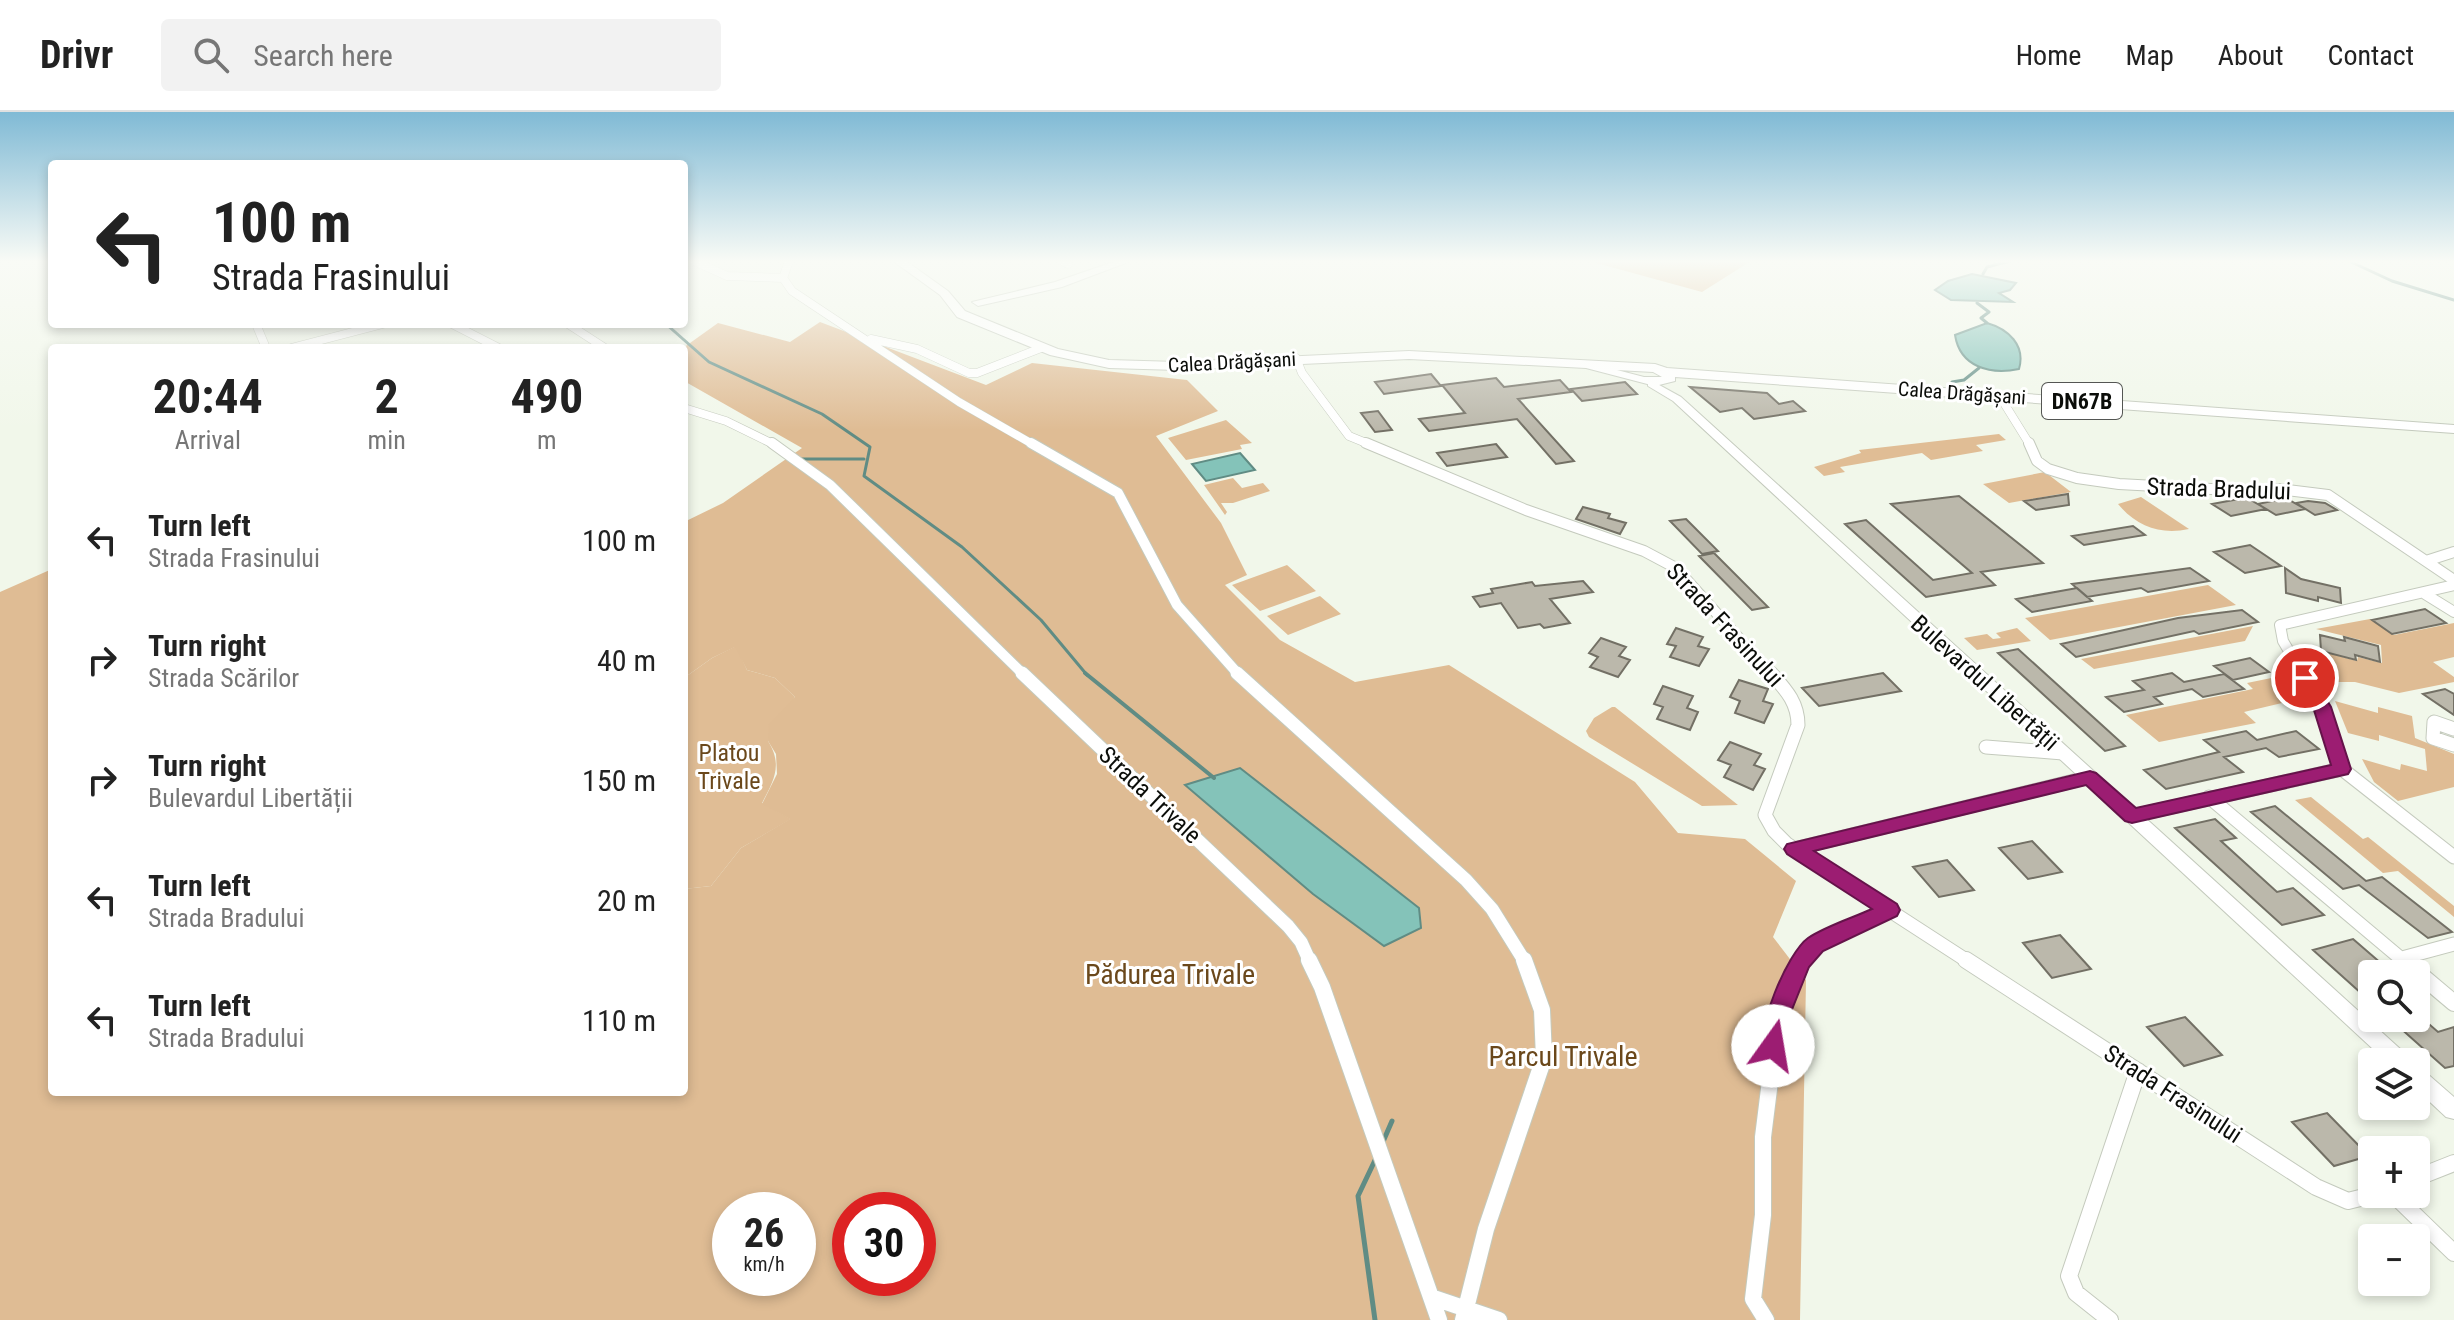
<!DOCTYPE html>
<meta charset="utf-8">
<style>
:root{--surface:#fff;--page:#f2f2f2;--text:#222;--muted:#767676;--line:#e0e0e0}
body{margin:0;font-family:"Roboto Condensed",sans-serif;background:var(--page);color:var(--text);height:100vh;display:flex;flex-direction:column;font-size:30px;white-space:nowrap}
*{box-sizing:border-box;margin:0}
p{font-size:26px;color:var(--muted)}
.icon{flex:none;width:44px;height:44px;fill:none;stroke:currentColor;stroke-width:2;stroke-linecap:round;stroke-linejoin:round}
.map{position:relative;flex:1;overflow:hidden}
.drawer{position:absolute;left:48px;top:232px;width:640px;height:752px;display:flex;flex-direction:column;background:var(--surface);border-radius:8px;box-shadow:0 4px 12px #0003}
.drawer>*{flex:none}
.top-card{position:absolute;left:48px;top:48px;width:640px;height:168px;border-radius:8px;box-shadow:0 4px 12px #0003;background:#fff;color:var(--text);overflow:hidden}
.buttons{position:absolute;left:2358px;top:848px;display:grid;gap:16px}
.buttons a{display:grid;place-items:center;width:72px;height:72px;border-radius:8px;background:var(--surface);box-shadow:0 4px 12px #0003;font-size:40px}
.speed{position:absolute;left:712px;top:1080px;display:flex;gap:16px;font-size:40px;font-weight:700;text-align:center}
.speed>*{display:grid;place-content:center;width:104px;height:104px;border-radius:50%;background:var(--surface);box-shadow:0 4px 12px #0003;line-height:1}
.speed small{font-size:20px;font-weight:400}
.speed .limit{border:12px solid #d22;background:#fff;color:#111}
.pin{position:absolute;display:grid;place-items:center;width:68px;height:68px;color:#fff;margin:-34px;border:4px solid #fff;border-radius:50%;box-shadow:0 2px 8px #0007}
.me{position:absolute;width:88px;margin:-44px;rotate:13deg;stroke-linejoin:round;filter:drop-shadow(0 0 6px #0008)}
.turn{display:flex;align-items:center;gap:28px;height:168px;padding:0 32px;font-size:36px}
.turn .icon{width:104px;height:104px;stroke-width:2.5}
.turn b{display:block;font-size:56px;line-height:68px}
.eta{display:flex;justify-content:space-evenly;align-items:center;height:136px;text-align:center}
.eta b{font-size:48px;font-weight:700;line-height:56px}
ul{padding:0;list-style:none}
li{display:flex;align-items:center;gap:24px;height:120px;padding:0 32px}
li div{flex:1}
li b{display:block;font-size:30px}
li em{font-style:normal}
header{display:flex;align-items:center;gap:48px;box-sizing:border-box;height:112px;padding:0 40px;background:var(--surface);border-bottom:2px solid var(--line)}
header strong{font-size:38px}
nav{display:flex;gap:44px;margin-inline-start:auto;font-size:28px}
.search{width:560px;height:72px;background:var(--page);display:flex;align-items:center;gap:20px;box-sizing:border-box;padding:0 28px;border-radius:8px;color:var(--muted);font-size:30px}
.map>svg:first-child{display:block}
.green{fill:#e0bd95}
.forest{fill:#dfbc94;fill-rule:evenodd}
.water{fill:#84c3b9;stroke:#608c84;stroke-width:2}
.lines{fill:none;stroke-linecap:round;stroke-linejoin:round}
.stream-far2{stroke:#608c84;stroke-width:3}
.stream-far1{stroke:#608c84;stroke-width:4}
.stream{stroke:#608c84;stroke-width:5}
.building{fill:#bbb8ab;stroke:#737065;stroke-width:2}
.street-far3-casing{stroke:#c4cabd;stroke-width:9}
.street-far2-casing{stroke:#c4cabd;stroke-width:12}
.street-far1-casing{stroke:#c4cabd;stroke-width:15}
.street-casing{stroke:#c4cabd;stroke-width:18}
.secondary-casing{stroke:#c4cabd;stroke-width:2}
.primary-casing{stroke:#c4cabd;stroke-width:2}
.street-far3{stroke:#fff;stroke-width:8}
.street-far2{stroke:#fff;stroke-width:10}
.street-far1{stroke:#fff;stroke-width:13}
.street{stroke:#fff;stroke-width:16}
.secondary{fill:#fff;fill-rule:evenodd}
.primary{fill:#fff;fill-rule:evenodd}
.route{fill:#9c1d72;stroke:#65134a;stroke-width:2}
.labels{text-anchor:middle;stroke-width:6;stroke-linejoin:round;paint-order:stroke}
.far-street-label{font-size:20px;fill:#0b0d09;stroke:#fff}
.shield{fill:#fff;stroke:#545653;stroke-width:2}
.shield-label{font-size:22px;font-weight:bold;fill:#0b0d09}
.street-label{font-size:24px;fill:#0b0d09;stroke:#fff}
.park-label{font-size:24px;fill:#6b481b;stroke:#fff}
.near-park-label{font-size:28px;fill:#6b481b;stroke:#fff}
</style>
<header>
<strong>Drivr</strong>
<div class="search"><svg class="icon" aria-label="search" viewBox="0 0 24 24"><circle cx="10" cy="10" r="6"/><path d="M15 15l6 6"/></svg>Search here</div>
<nav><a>Home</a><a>Map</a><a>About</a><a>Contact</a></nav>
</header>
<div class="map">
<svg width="2454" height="1208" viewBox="0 0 2454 1208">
<rect width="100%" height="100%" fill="#f1f7ea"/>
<path class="green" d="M1589,149H1751L1702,180Z
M1226,308L1252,331L1240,333L1242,337L1186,348L1168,326Z
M1999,322L2006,328L1976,333L1983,339L1931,348L1922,341L1840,355L1845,360L1824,364L1814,355L1861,341L1859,338Z
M2045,360L2071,380L2009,391L1983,372Z
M1233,366L1242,376L1263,371L1270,379L1233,391H1221L1227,400L1225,403L1204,373Z
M2141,385L2189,417C2161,423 2137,415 2118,392Z
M1287,453L1316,479L1260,499L1232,473Z
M1320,484L1341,502L1288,523L1267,504Z
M736,534L747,558L775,566L795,585L768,629C783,653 774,668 762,691L791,707L741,736L711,774L684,777V566L712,546Z
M1612,595H1615L1738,693L1702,694L1589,625L1586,619L1594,606Z"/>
<path class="forest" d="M820,210L986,273L1032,251L1187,268L1218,299L1156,324L1221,411L1247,463L1225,473L1280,528L1355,570L1449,553L1635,670L1678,721L1745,727L1796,769L1773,825L1806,868L1800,1208H0V480L52,457V980H684V777L711,774L741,736L790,707L762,692L777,662L776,642L768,629L769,612L795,585L775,566L747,558L735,535L712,546L684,566V410L723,391L802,336L684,269L683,236L718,211L790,230ZM730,1098H798V1166H730ZM850,1098H918V1166H850Z
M2208,473L2236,493L2050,528L2025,506Z
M2370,507L2394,523L2454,511V545L2433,550L2454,565V570L2399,581L2355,570H2321L2299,533L2357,549L2358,545L2382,551L2381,533L2316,517Z
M2253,514L2245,529L2094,557L2081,547Z
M2017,516L2031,529L1977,538L1964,526L1987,522L1993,527L2001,526L1996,521Z
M2286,563L2293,569L2282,591L2244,600L2256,611L2159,630L2126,603L2253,577L2247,571Z
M2335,589L2378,601V595L2412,604L2415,626L2454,642V675L2398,689L2374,670L2362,647L2400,658L2401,652L2427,659L2425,637L2379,623V629L2348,621Z
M2311,685L2363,727L2368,725L2454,794V805L2398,759L2383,761L2295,688Z"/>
<path class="water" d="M1972,162L2016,171L2010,178L1999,181L2013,190L1951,188L1935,178L1948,169Z
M1987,211C2008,217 2026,233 2019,257C1990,263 1960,255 1955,223Z
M1240,341L1255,358L1206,369L1192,352Z
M1240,656L1419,796L1421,816L1384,834L1313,782L1185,673Z"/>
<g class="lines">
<path class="stream-far2" d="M2349,149L2392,169L2454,188
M1983,162L1987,155L2010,149
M1977,191L1989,200L1981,206L1987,211
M666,212L709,250L822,302L870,335L864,364L962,435L1041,508L1087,563
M1952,270L1964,268L1979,256
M799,347H864"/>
<path class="stream-far1" d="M1085,561L1214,666"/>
<path class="stream" d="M1382,1032L1392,1009
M1375,1208L1358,1084L1377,1044"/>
</g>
<path class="building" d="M1431,262L1441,274L1384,282L1375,270Z
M1496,266L1504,275L1560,268L1571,280L1518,287L1574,349L1556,352L1517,307L1429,319L1419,307L1465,301L1442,273Z
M1625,270L1637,282L1582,289L1571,277Z
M1690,275L1767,281L1779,292L1793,289L1805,299L1754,307L1742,296L1720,300Z
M1378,299L1392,318L1375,320L1361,301Z
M1496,332L1507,345L1447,354L1437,341Z
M2068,382L2069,393L2036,398L2024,389Z
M1959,384L2043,451L1981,460L1995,473L1926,485L1845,412L1866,408L1933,468L1972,461L1891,392Z
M2286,386L2305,397L2276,403L2258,392Z
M2239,387H2249L2266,397L2231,404L2212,392Z
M2308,389L2325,391L2337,398L2315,403L2296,391Z
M1583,395L1610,402L1608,406L1626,411L1620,422L1576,407Z
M1686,407L1718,439L1702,442L1670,409Z
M2133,414L2145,423L2084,433L2072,424Z
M2250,433L2281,454L2245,461L2214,440Z
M1714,441L1768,495L1752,498L1699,444Z
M2190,456L2209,469L2148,480L2141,476L2087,485L2072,472Z
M2285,456L2301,467L2340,476L2341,491L2318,485V489L2286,481Z
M1583,469L1593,480L1550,487L1570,511L1544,516L1540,512L1518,516L1501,491L1480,495L1473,485L1493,481L1491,477L1532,470L1535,474Z
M2077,476L2092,489L2032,500L2016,487Z
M2425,497L2446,511L2392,522L2372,508Z
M2242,498L2258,510L2199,522L2194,519L2076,545L2061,532L2178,506Z
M1676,516L1703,525L1698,534L1709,537L1699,554L1670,545L1676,534L1667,532Z
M2320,523L2345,529L2344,525L2378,534L2380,550L2355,543L2356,548L2321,539Z
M1601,526L1626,535L1619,544L1630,548L1618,565L1590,555L1598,545L1589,541Z
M2018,537L2125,634L2105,639L1998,541Z
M2250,546L2269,560L2233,568L2214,554Z
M1883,561L1901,579L1819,594L1802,576Z
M2172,561L2184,570L2224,562L2244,577L2203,585L2192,577L2154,585L2162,592L2124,600L2106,585L2144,578L2133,569Z
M1739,568L1768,577L1763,589L1773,592L1764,611L1735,601L1740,589L1730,585Z
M1663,574L1693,584L1687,596L1698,600L1690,618L1657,607L1663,595L1654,592Z
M2445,577L2454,582V603L2423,582Z
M2246,619L2257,628L2296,619L2319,637L2279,645L2266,636L2224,645L2243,660L2166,677L2144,658L2219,640L2204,628Z
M1730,630L1761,642L1754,653L1765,657L1753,678L1724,665L1731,653L1718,648Z
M2275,694L2366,769L2382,765L2452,820L2428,826L2359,773L2343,777L2251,700Z
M2215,707L2236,726L2221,729L2277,780L2293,776L2324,803L2282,813L2175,716Z
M2032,729L2062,760L2028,767L1999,736Z
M1947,748L1974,778L1939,785L1913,755Z
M2060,823L2091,857L2052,866L2023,831Z
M2353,827L2382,852L2366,857L2372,862V891L2313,838Z
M2185,905L2222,943L2184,954L2147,915Z
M2389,906H2422L2438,920L2454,915V954L2445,956Z
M2327,1001L2369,1044L2334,1054L2292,1010Z"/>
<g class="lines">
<g class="street-far3-casing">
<path id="street-far3" d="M694,149L727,164L783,166
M789,149L783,166L792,179L959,290L1034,333
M1062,149L1068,152
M256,212L266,236
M452,212L499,236
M568,212L605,236
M871,227L917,237L969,261H977L1041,236
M291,236L383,212
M1296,246L1302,261L1349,324L1371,333
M1999,283L2030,333
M684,296L726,309L775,333"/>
</g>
<g class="street-far2-casing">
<path id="street-far2" d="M772,331L830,373L1024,563
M1031,331L1118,381L1177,493L1239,563
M1366,331L1526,398L1644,439L1676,456L1772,563
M2029,331L2037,349L2048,357L2077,366L2119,372L2248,379L2279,377L2328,383L2454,468
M2426,449L2454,440
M2425,482L2454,500
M2303,563L2283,529L2280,513L2454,473"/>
</g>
<g class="street-far1-casing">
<path id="street-far1" d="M1022,561L1288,814L1301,830L1310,850
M1237,561L1466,768L1492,797L1525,850
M1771,561C1785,577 1798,590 1798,613L1765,703L1774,719L1787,732L1969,850
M2302,561L2322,595L2342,657
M2454,617L2434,610L2433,626L2454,633
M1986,635L2063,641
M2342,657L2454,745
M2209,685L2405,850
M2132,704L2342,657
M1794,737L2090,665
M2402,846L2454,832
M1801,850L1815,833L1890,798"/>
</g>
<g class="street-casing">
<path id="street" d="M1309,848L1322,875L1439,1208
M1966,848L2316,1075L2348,1089L2376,1082
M2403,848L2454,891
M2416,1066L2454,1051
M2393,1082L2454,1141
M1431,1185L1499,1208
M1463,1208L1486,1117L1544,946L1542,898L1524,848
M1766,1208L1753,1187L1763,1103V1025L1778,905L1803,848
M2110,1208L2076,1181L2069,1164L2138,959"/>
</g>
<g class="secondary-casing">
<path id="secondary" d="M1652,269L1681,285L2408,944L2411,950H2387L1673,289L1648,274V270Z
M2416,955L2423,958L2454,985V1007L2446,1005L2416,977Z"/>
</g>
<g class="primary-casing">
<path id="primary" d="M893,149H906L948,179L965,199L1058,237L1109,248L1178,250L1409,239L1655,252L1667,256L2454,313V321L1675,265V269L1655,274L1586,256L1409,247L1178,258L1109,256L1050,243L957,205L940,183ZM1617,258L1653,260L1662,265H1644Z
M1116,149H1131L1062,175L978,194L972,190L1055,170Z"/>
</g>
<use href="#street-far3" class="street-far3"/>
<use href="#street-far2" class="street-far2"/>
<use href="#street-far1" class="street-far1"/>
<use href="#street" class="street"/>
<use href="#secondary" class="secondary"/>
<use href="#primary" class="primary"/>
</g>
<linearGradient id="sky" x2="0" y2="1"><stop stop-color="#80bad5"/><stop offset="0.47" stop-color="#f9fbf6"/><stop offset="1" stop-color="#f9fbf6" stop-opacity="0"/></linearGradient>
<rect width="2454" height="318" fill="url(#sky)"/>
<path class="route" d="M2305,560L2311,562L2331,595L2351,657L2348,662L2132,711L2125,709L2086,673L1814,739L1897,792L1900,798L1897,804L1823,839L1809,855L1789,905L1781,941L1773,944L1765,941C1754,919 1788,840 1808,826C1826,814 1852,806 1872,797L1787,742L1784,737L1787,732L2090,659L2096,661L2136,696L2331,653L2313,595L2296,566Z"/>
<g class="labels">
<g class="far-street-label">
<text transform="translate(1232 250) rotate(-3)" y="7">Calea Drăgășani</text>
<text transform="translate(1962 281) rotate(4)" y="7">Calea Drăgășani</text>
</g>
<rect class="shield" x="2042" y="271" width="80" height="36" rx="6"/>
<g class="shield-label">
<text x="2082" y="297">DN67B</text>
</g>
<g class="street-label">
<text transform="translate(2219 377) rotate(2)" y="8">Strada Bradului</text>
<text transform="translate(1725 513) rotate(47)" y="8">Strada Frasinului</text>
<text transform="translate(1985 571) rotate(42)" y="8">Bulevardul Libertății</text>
<text transform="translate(1150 683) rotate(43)" y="8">Strada Trivale</text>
<text transform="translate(2173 982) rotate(33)" y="8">Strada Frasinului</text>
</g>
<g class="park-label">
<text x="729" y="649">Platou<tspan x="729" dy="28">Trivale</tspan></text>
</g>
<g class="near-park-label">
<text x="1170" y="872">Pădurea Trivale</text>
<text x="1563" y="954">Parcul Trivale</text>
</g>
</g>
</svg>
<div class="buttons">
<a><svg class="icon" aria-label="search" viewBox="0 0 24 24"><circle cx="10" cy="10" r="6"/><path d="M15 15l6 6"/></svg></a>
<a><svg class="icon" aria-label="layers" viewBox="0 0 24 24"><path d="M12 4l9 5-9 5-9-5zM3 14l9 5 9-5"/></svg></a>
<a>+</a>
<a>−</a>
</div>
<div class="speed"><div>26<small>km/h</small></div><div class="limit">30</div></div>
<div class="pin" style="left:2305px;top:566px;background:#d93025"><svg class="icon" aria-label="arrive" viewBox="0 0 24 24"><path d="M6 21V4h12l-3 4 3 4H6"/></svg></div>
<svg class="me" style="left:1773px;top:934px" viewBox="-20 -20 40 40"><circle r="19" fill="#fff"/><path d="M0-13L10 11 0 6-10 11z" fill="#9c1d72"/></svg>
<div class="top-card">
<div class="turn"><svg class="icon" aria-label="left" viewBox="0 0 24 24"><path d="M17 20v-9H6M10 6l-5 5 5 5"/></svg><div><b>100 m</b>Strada Frasinului</div></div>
</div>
<section class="drawer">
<div class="eta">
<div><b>20:44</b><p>Arrival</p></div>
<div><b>2</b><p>min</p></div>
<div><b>490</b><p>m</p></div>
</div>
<ul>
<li><svg class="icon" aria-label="left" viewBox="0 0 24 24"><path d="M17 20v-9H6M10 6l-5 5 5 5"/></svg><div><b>Turn left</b><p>Strada Frasinului</p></div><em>100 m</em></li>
<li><svg class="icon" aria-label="right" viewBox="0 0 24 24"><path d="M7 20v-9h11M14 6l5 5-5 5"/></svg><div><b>Turn right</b><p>Strada Scărilor</p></div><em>40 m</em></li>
<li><svg class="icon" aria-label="right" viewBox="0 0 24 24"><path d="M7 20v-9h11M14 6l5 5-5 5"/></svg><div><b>Turn right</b><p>Bulevardul Libertății</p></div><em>150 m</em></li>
<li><svg class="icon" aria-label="left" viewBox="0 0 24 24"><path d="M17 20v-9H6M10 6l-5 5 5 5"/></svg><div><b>Turn left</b><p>Strada Bradului</p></div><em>20 m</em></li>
<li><svg class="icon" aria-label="left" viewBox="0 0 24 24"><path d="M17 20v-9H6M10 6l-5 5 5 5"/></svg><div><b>Turn left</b><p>Strada Bradului</p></div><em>110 m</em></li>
</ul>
</section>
</div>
